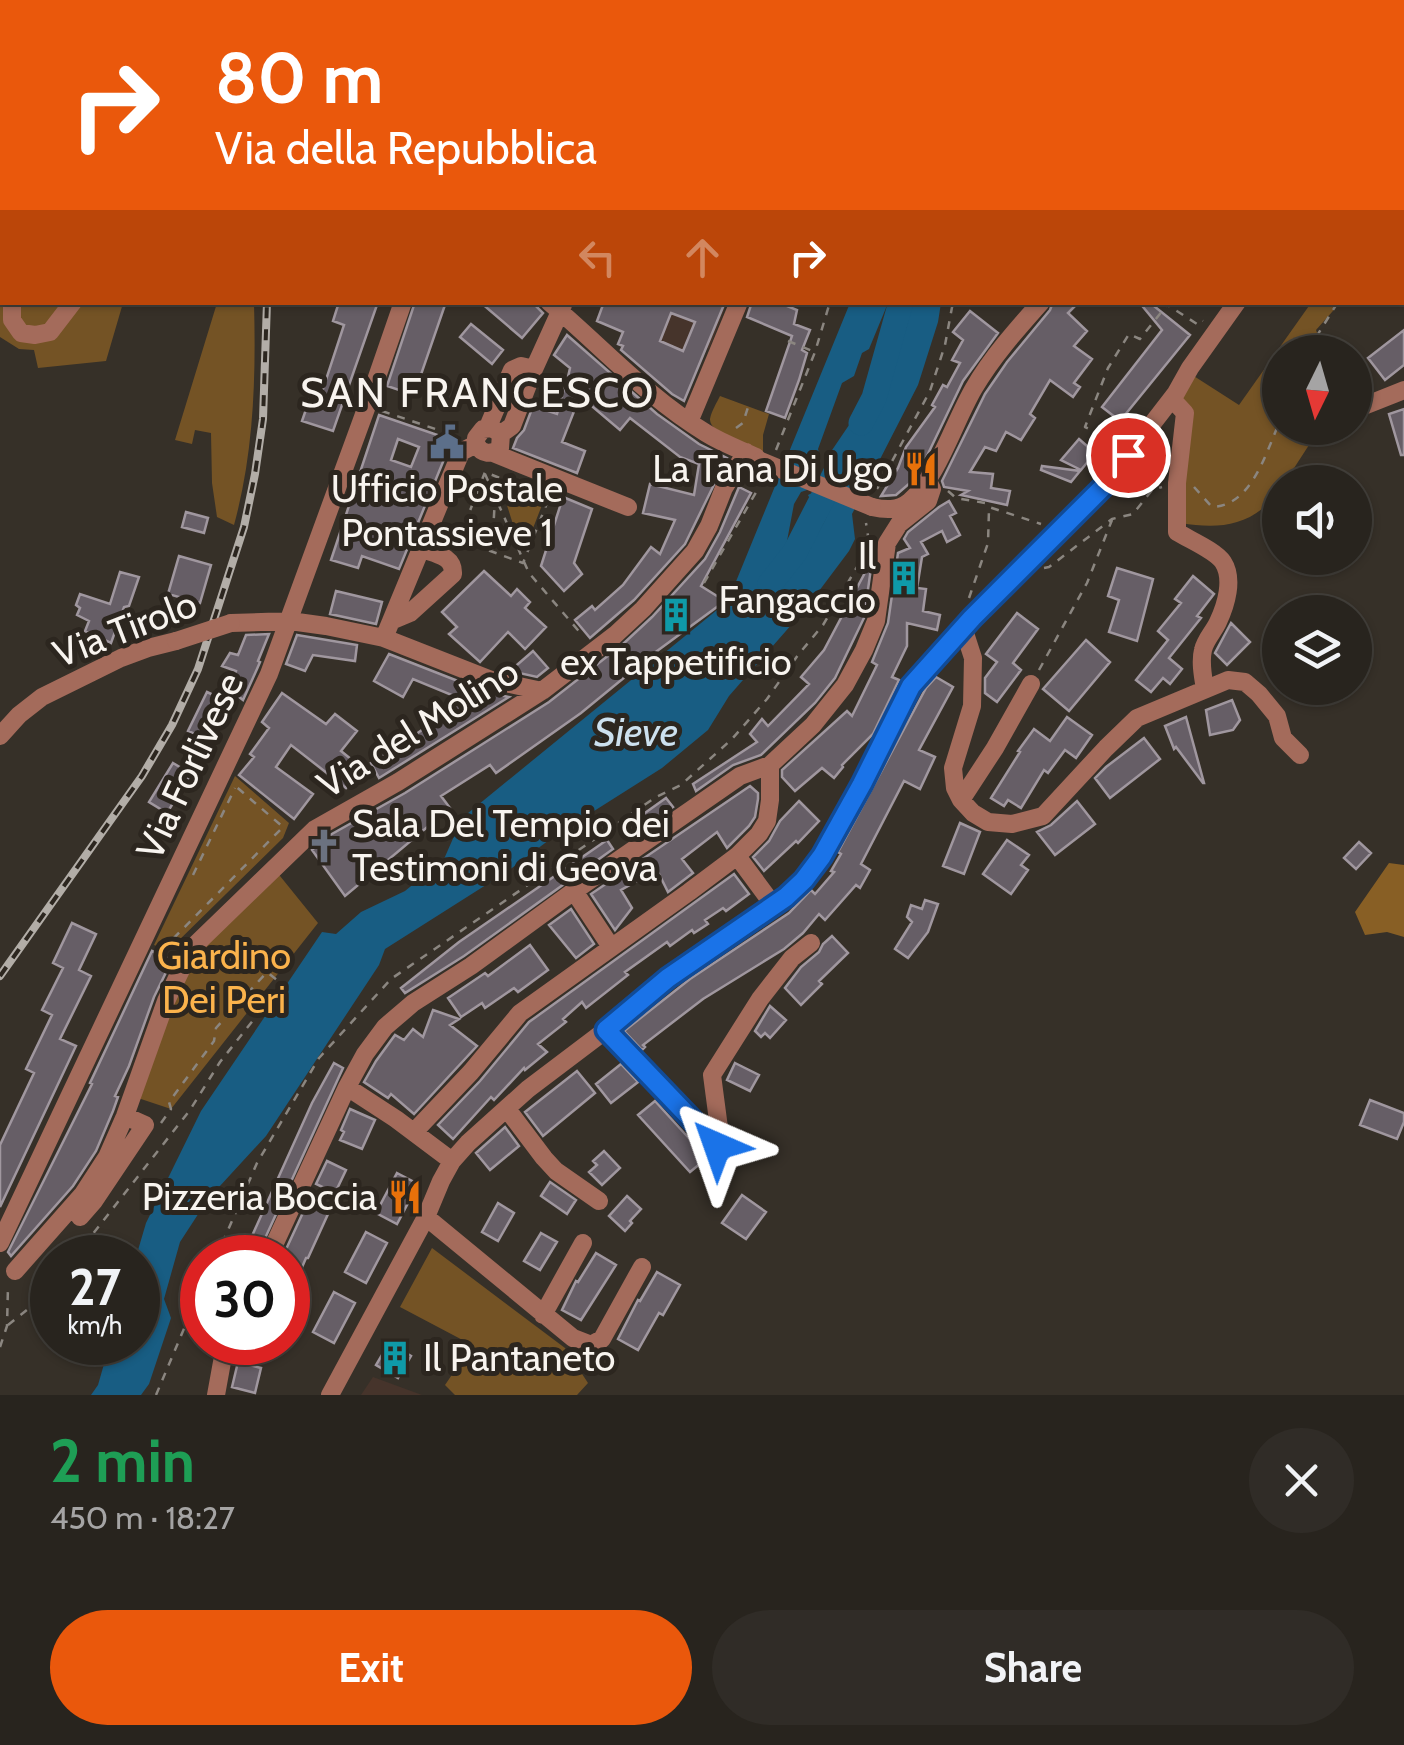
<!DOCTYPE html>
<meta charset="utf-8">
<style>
:root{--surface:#28241e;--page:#302c27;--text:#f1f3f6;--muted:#a5a4a4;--line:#44413c;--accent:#ea580c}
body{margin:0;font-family:Cabin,sans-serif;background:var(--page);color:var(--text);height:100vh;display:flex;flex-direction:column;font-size:38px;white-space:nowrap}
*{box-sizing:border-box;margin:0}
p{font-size:32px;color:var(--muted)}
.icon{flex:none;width:55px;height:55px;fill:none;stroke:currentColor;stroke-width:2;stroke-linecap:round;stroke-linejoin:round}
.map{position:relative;height:1395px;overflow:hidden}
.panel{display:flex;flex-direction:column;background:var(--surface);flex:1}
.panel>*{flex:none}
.banner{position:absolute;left:0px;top:0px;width:1405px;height:305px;box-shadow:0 2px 8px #0004,0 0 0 2px var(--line);background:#ea580c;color:#fff;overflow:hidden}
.needle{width:65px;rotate:185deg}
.buttons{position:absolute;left:1262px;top:335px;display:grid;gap:20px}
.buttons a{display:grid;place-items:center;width:110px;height:110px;border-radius:50%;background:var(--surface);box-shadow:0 2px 8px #0004,0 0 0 2px var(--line);font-size:50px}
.speed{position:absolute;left:30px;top:1235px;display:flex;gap:20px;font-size:50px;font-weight:700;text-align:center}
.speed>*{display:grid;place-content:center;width:130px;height:130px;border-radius:50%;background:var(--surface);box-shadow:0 2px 8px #0004,0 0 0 2px var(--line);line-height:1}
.speed small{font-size:25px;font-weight:400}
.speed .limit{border:15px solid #d22;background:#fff;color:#111}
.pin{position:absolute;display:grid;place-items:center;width:85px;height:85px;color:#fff;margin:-42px;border:5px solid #fff;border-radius:50%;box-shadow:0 2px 10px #0007}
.me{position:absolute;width:110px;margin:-55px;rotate:317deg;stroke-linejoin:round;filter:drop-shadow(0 0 8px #0008)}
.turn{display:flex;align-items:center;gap:35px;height:210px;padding:0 50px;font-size:45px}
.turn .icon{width:130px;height:130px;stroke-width:2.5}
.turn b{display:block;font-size:70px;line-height:85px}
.lanes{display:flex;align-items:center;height:95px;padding:0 50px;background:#0003;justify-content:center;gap:50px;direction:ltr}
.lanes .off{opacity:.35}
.round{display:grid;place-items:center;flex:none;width:105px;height:105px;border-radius:52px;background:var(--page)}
.summary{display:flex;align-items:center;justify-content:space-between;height:170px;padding:0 50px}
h1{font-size:60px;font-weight:700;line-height:75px;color:#1e9e55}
.cta{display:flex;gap:20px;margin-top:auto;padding:20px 50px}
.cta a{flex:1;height:115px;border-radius:60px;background:var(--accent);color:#fff;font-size:40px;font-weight:700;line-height:115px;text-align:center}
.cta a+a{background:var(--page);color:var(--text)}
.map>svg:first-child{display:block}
.education{fill:#46342b}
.green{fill:#745325}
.forest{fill:#885f25}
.water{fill:#185d83}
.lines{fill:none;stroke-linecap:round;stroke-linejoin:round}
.river{stroke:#185d83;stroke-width:25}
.building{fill:#665e66;stroke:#a0979f;stroke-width:2.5;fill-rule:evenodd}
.path{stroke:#8b8680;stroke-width:2.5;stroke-dasharray:8 8;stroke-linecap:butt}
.minor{stroke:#a46b5b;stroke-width:18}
.rail-casing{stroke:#b2ada7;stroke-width:8}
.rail{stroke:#2c261f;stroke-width:4;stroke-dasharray:11;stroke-linecap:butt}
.minor-bridge{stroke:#a46b5b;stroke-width:18}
.route-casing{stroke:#114b97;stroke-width:25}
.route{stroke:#1a73e8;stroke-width:18}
.labels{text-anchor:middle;stroke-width:10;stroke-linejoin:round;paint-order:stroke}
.poi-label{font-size:38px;fill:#f8f4ef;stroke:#2c261f;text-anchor:end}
.street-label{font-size:38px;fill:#f8f4ef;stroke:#2c261f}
.park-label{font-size:38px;fill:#fbb34c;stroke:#2c261f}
.water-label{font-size:40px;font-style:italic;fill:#cde1ef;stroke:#2c261f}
.quarter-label{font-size:42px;letter-spacing:2.5px;fill:#f8f4ef;stroke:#2c261f}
</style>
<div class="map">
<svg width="1404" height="1395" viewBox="0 0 1404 1395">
<rect width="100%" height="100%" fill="#363028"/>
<path class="education" d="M604,303H727L709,349L704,346L691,354L654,339L638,338L597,321Z
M373,1377L422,1395H361Z"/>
<path class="green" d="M0,0H253V2H2V166L0,162Z
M2,293V302L123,303L106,361L38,368L34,350L19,349L0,337V303Z
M217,303H254C256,377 254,452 234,525L217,517L212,483L211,433L195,430L192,444L175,440Z
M1311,303H1340L1316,330L1324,352H1280V428H1323L1309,445L1285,482H1280C1279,495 1271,501 1262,509C1238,528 1210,528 1181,523L1188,420L1174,395L1186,371L1239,405Z
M720,396L769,414L763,435V452C751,447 709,434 710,419C711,412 717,402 720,396Z
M509,488L544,500L528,541L517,537L505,499Z
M235,776L289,823L283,838L168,951L154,945Z
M276,871L318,923L171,1109L135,1097L192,951Z
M432,1248L565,1348L588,1383L577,1395H455L445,1385L472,1345L400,1307Z"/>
<path class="forest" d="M1389,863L1404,865V937L1387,932L1365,935L1355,912Z"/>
<path class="water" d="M850,303H888L869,349L862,353L854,376L842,383L818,449L820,458L801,470L807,490L801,492L794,504L784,557C789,557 797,557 801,554C811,549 829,515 831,504L826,500L812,503L808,495L830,484L826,459L868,397C890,381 909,329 911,303H941L938,322L918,385L852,514L855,539L849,551L807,607L729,696L708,730L662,768L553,837L508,871L385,949L379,965L266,1136L208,1199L180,1242L164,1299L171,1318L149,1384L141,1395H91L98,1385L110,1343L138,1342L136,1257L146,1223L201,1111L322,932L336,934L361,912L405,891L444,859L462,818L728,601Z"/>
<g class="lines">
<path class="river" d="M861,423L874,398L901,302
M770,584L795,552L836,472"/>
</g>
<path class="building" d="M339,302H378L333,431L302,421L312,392L321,395L344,325L333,321Z
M415,302H446L414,395L387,386Z
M480,302H532L543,313L522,338Z
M604,302H713L723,307L684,401L672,394L621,350L623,346L618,344L623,332L597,321ZM671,313L695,322L683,351L660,341Z
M752,302H788L787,306L797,310L794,324L810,330L802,350L807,353L799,380L785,418L766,411L792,336L747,317Z
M1053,302H1079L1068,313L1087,331L1074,346L1092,359L1074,383L1080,387L1073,397L1050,380L1030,414L1035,418L1021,440L1006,432L996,451L985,447L970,472L993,474L991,488L1010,491L1007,505L961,495L968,491L944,487L942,481L985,394L1007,362L1050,310Z
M1139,302H1149L1190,335L1120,421L1102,407L1162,330Z
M970,311L998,333L963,381L926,458L910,483L896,495L881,496L898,468L906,447L935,407L932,405L943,385L947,387L960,363L952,360L963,340L953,332Z
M471,324L503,350L492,364L460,337Z
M1404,330V365L1385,380L1368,358Z
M567,335L657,414L699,444L727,458L685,544L634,600L590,638L575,620L592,606L595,610L623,585L651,547L660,554L675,520L643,513L650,484L694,495L699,464L680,457L630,418L620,430L580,396L562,442L585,451L577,473L513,448L517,438L524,430L533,406L557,414L564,389L572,380L568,377L570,368L554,355Z
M1404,409V455H1401L1389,414Z
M379,415L452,440L399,569L362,556L358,568L331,560ZM398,439L419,447L411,467L391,460Z
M1079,439L1095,453L1081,470L1061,460Z
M1042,466L1080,471L1071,482L1041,470Z
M739,487L751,493L701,586L725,601L653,654L581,713L496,773L490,765L441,796L450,808L345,896L312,850L323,839L405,793L549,702L623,644L652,617L705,559L720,532Z
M563,497L592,509L574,563L582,574L564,591L541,566Z
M949,501L956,513L950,516L960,535L947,542L942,531L921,542L928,554L922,557L917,588L926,589L923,611L940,615L937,630L907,623V646L892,677L899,680L873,734L842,765L843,767L834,778L822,768L795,791L782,777V770L847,711L852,716L877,665L872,662L888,623L898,553L910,548L904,539L908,532L939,507Z
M186,512L208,518L204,533L182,527Z
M179,556L211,565L200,603L168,594Z
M868,567L871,568L864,618L835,678L815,703L761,755L733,765L696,791L693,784L757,742L750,734L762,719L768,726L809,684L801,677L824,650Z
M1117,568L1153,579L1137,641L1109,632L1119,600L1108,596Z
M484,571L511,596L517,589L530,602L525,608L546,627L525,649L508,632L480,662L449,634L457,627L442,612Z
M120,572L139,577L129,606L124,607L111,643L85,631L89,621L77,615L80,608L76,605L80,594L110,604Z
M1193,576L1214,594L1197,616L1201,618L1169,658L1182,669L1170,684L1163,678L1151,692L1136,680L1168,640L1158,631L1181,603L1175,599Z
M336,591L382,602L376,624L330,614Z
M1017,613L1038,629L1013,663L1021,670L997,702L985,693V678L997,662L986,654Z
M1231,623L1250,642L1227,665L1215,653Z
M269,634L258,661L260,662L257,669L243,700L230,690L236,671L222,666L230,653L238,655L246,635Z
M297,635L357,645L355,661L313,655L305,671L286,664Z
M1086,640L1110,662L1069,711L1043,689Z
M533,651L548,668L537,677L510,671Z
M389,654L486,692L509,697L379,778L371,763L398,747L464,700L413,679L403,697L374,681Z
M936,677L953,687L919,750L935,757L920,789L904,781L861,864L870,870L860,888L856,885L825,920L819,914L803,933L784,949L703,999L643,1045L645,1047L642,1050L624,1031L690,979L789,913L811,890L815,894L834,872L831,871L841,854L838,852L926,688Z
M207,692L226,701L208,740L188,731Z
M282,693L326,724L335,714L357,731L341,751L362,768L346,788L291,745L276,767L313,794L294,819L239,775L254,757L250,754L269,728L262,722Z
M1232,700L1240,720L1233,730L1210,735L1206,710Z
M1067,717L1092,735L1076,758L1065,750L1048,773L1044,770L1021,808L1008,800L1004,806L991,798L1020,752L1018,751L1034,729L1050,741Z
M1186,717L1204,783H1203L1176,747L1174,749L1165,726Z
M1144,738L1160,759L1110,798L1095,778L1106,767Z
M173,763L191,774L167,813L149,802Z
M750,786L758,793V799L755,817L749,826L727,848L717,832L682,859L693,873L668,892L657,870L621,890L632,908L615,930L591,894Z
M666,798L673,807L641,829L635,820Z
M799,801L819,821L798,843L796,841L764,871L753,857L769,841L780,821Z
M1077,801L1095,824L1055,855L1037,832L1051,825Z
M960,823L980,832L964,874L943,866Z
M607,840L613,849L464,956L405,993L401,988L459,942Z
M1007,840L1029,855L1021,865L1028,870L1011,894L983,874Z
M1359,842L1371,853L1356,869L1344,858Z
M734,874L749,894L726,911L723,908L705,920L708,924L694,933L692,930L670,946L667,942L625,972L628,975L586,1008L582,1002L563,1019L566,1022L538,1044L547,1052L525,1070L524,1068L494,1100L491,1097L453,1139L438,1125L480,1081L529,1022Z
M925,900L938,904L928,932L908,958L895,949L912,922L907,917L911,905L922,909Z
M571,909L594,944L576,958L549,925Z
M72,923L96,934L79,970L91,976L60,1039L76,1046L0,1207V1145L34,1073L26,1069L52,1015L42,1010L63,968L53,963Z
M832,936L848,953L819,981L822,984L801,1005L785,988L801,967L819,952L823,944Z
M530,945L548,970L518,992L514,988L485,1008L482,1003L461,1017L448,998L485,973L488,976Z
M152,951L172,960L154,997L129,1066L115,1096L118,1097L113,1111L96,1151L73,1186L11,1256L8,1252L92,1084L90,1083Z
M770,1006L786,1020L770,1038L765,1033L761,1037L755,1031Z
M433,1010L459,1019L450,1025L477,1046L414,1114L391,1094L388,1098L364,1082L376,1061L395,1035L404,1040L413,1029L423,1037Z
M334,1063L343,1068L256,1258H242L312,1103Z
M735,1063L759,1075L750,1091L727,1080Z
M621,1064L638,1082L611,1103L596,1084Z
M577,1071L595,1093L543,1136L525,1112Z
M1370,1100L1404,1113V1122L1397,1139L1360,1125Z
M655,1101L707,1158L690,1172L638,1115Z
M350,1109L375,1120L362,1149L340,1140L344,1132L341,1130Z
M505,1127L519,1146L490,1170L476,1153Z
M604,1151L620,1168L602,1185L589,1172L597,1165L593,1161Z
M327,1161L346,1170L335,1193L316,1184Z
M397,1173L418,1184L397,1224L376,1213Z
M550,1182L576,1200L567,1214L541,1196Z
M742,1195L766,1212L746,1239L722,1223Z
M627,1196L641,1209L630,1221L632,1223L625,1231L609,1216Z
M498,1203L514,1213L498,1241L482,1232Z
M307,1204L328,1214L308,1258H306L288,1300V1258H282Z
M366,1232L387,1243L366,1283L345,1272Z
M541,1233L557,1242L540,1270L524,1261Z
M596,1253L616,1265L581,1320L562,1310L576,1281L578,1282Z
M657,1272L680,1285L663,1315L659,1313L638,1350L618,1339L638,1300L640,1301Z
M334,1292L355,1303L334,1343L313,1332Z
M389,1343L411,1356L398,1378L376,1365Z
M238,1362L261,1368L255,1393L232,1387Z"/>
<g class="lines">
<path class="path" d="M69,2L76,0
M899,2L900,0
M0,27L2,26
M1402,99L1404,98
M1402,233L1404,231
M1163,302L1197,324L1201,320L1203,321
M788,341L815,352
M1311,352L1313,342L1338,302
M382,411L456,436
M736,428L743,423L749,404
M1115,445L1100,434L1085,427L1108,368L1129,334L1140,339L1167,305
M776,450L815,352L830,302
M485,474L529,573L583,636
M1194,487L1212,507C1252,506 1266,452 1280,421
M877,489L930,391L945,345L953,302
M948,491L956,498L985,503L989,507L1041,524
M444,534L523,563L549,498L485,472L459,539
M492,550L495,498
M1044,568L1049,567L1112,519L1133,514L1152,490L1162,487
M704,583L763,480
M969,598L988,543L989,509
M1039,670L1087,583L1112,520
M193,875L235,788
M161,944L166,946L283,827L233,784
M161,1123L171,1109L169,1102L214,1041L216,1028L267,972L258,961
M74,1258L190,1110L220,1062L282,984L267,972
M216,1258L257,1163L319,1058L391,979L656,797L681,785L732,739L767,699L798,655L823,625L864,555L869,542L866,523
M8,1325L42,1298L52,1285
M0,1347L7,1326L8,1286
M156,1395L202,1286"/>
<path class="minor" d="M302,0L304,2
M517,0L524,2
M146,2V0
M680,2L681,0
M854,2L855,0
M1064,2L1066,0
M1087,2L1088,0
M1317,2L1319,0
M1402,121H1404
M0,147L2,149
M12,302V320L21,333L35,335L50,332L73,302
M549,302C601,346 648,398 706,433C722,443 739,449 756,457
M1176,393L1172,399L1185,413L1177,483V532C1190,540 1216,551 1223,562C1234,579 1226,605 1218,622C1214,631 1205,640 1203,650C1200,662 1203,677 1205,689
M1364,406L1404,390
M689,422L739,302
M488,427L512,370L521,366L534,369
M476,444C482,455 492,455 500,448L501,434L512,426L534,369L563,305
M493,453L628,507
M872,507C885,510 898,511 909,502C938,477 954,422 974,388C992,357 1017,329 1041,302
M391,621L410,613L453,574C454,556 436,554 422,549
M231,623L290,621L326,626L384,638L491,680L542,691
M963,627L973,658L972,706L953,768L955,788L961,800L973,813L988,822L1012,824L1043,816L1106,748L1137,718L1228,680L1245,682L1259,694L1277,716L1283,738L1300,755
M384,638L461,452L476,444V438L483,429L492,428L501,434
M0,736L19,715L42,697L121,658L148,648L176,641
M961,800L995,748L1031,684
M737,856L774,906
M574,891L611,947
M606,1030L717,1146L719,1128L712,1075L760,999L792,958L811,943
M347,1087L396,1119L452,1161
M507,1109L544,1158L556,1171L599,1201
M414,1132L471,1072L520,1013L689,892L737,856L759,834L767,821L770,800V765
M80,1217L94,1201L145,1125L125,1116
M426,1217L573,1338L591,1345L602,1339L642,1267
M0,1243L269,674L367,406L403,302
M268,1258L347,1087L365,1054L385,1027L413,1003L471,966L574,891L740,776L770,765L813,725L845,685L864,650L876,621L887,543L899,524L928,501L932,489L928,481
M15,1271L83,1194L107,1157L125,1116L166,1001L191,949L315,829L398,782L542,691L615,635L643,609L695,551L709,526L724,488L746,452
M543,1315L583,1243
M216,1395L222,1362L231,1342
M330,1395L426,1217L441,1181L452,1161L468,1143L528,1089L606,1030L651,991L786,897L804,880L822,856L862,784L911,686L972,618L1059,529L1105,485L1176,393L1190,368L1237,302"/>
<g class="rail-casing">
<path id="rail" d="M271,2V0
M0,976L142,776L172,725L198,669L244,527L255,474L263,419L267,302"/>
</g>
<use href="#rail" class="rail"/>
<path class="minor-bridge" d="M761,461L872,507
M176,641L231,623"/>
</g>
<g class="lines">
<g class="route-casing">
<path id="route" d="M717,1146L606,1030L668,978L786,897L804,880L822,856L862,784L911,686L972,618L1105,485L1128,455"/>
</g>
<use href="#route" class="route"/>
</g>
<defs>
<g id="civic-bare" transform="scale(2.7)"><path d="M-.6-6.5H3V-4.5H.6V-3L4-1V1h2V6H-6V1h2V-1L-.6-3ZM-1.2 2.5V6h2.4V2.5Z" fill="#5c6f8a" stroke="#2c261f" stroke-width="2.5" paint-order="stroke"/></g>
<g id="restaurant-bare" transform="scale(2.7)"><path d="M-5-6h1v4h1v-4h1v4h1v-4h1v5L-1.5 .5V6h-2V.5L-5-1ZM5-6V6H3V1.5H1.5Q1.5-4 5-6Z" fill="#e8710a" stroke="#2c261f" stroke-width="2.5" paint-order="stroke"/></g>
<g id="building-bare" transform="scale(2.7)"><path d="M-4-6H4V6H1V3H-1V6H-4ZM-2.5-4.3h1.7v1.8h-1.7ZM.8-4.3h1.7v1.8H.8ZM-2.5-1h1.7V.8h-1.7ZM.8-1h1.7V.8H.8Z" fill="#0f9aa8" stroke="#2c261f" stroke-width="2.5" paint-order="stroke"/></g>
<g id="church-bare" transform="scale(2.7)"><path d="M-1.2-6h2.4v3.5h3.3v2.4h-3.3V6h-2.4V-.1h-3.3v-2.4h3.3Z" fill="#6b7280" stroke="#2c261f" stroke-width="2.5" paint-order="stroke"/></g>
</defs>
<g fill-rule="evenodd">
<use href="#civic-bare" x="447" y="442"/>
<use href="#restaurant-bare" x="921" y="469"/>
<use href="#building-bare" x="904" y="578"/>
<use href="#building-bare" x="676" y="615"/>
<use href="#church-bare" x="324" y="846"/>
<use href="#restaurant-bare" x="405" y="1197"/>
<use href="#building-bare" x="395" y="1358"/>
</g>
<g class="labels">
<g class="poi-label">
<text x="893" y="482">La Tana Di Ugo</text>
<text x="447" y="502" text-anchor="middle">Ufficio Postale<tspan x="447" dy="44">Pontassieve 1</tspan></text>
<text x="876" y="569">Il<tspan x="876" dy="44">Fangaccio</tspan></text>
<text x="676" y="675" text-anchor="middle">ex Tappetificio</text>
<text x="352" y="837" text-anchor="start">Sala Del Tempio dei<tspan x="352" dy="44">Testimoni di Geova</tspan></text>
<text x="377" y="1210">Pizzeria Boccia</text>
<text x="423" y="1371" text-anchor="start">Il Pantaneto</text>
</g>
<g class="street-label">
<text transform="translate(125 629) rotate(-21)" y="13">Via Tirolo</text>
<text transform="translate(418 728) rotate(-32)" y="13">Via del Molino</text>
<text transform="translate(190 766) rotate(-65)" y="13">Via Forlivese</text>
</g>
<g class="park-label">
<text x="224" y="969">Giardino<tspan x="224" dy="44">Dei Peri</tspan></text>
</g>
<g class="water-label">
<text x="636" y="746">Sieve</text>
</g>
<g class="quarter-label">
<text x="478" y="407">SAN FRANCESCO</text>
</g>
</g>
</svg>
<div class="buttons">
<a><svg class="needle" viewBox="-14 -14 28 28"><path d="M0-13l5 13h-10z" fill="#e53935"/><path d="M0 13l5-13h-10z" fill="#a5a4a4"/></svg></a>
<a><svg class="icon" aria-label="sound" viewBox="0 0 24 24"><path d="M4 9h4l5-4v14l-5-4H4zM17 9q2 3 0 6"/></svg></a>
<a><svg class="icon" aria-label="layers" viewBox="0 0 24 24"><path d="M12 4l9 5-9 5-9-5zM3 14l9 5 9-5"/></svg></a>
</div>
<div class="speed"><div>27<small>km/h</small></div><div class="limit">30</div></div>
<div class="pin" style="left:1128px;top:455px;background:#d93025"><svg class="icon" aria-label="arrive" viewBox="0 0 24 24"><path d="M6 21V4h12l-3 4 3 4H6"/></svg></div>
<svg class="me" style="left:717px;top:1146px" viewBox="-20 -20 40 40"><path d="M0-17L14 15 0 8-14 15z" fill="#1a73e8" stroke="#fff" stroke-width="4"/></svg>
<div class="banner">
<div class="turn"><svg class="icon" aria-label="right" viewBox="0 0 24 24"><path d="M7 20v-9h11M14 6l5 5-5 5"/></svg><div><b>80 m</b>Via della Repubblica</div></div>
<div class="lanes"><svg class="icon off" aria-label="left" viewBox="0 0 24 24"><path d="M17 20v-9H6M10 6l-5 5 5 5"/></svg><svg class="icon off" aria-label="ahead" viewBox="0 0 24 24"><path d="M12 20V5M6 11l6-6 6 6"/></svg><svg class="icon" aria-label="right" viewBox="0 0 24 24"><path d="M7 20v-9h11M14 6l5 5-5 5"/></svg></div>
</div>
</div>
<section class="panel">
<div class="summary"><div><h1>2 min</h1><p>450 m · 18:27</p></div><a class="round"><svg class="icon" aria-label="close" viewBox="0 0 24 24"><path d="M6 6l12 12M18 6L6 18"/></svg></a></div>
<div class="cta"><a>Exit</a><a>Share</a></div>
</section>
